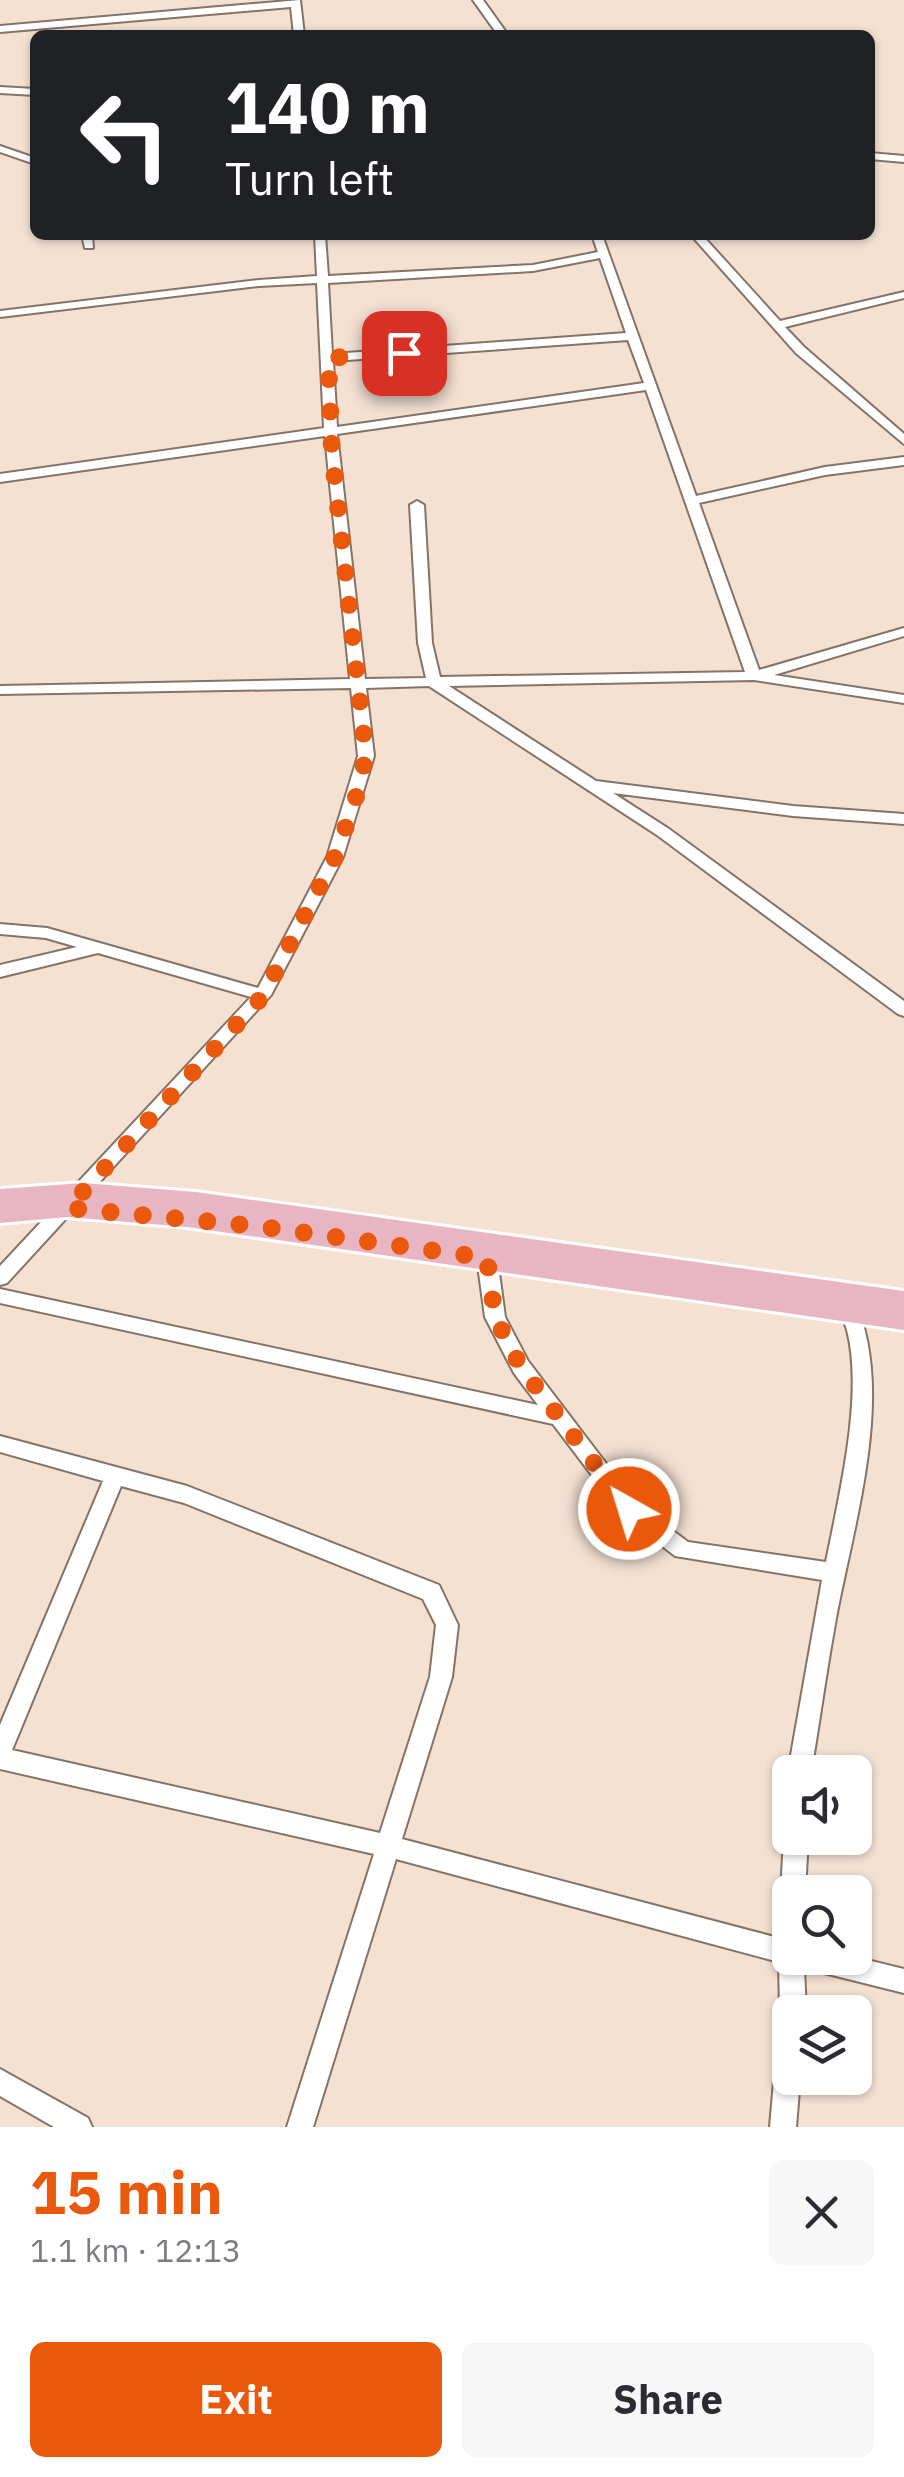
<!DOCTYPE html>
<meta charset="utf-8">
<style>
:root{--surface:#fff;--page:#f7f7f7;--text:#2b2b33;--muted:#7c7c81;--accent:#ea580c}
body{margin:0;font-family:"IBM Plex Sans",sans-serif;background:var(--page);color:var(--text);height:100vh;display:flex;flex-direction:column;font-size:38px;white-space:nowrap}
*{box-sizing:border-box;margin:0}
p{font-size:32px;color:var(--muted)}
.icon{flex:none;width:55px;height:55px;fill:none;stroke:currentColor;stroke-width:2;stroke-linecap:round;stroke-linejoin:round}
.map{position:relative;height:2127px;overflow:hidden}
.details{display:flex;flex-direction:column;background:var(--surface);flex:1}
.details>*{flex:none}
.guide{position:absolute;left:30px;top:30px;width:845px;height:210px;border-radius:15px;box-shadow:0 2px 8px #0004;background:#202124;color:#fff;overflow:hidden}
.controls{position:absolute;left:772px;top:1755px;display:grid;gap:20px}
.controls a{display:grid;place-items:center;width:100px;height:100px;border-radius:15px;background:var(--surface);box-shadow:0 2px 8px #0004;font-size:50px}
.pin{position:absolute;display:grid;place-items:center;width:85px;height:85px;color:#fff;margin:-42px;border-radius:20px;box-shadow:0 5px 15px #0006}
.me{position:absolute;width:110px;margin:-55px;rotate:321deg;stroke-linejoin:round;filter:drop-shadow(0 0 8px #0008)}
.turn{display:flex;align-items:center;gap:35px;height:210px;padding:0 30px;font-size:45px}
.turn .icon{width:130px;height:130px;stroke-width:2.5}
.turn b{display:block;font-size:70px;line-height:85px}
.round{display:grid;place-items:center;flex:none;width:105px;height:105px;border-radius:15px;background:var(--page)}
.headline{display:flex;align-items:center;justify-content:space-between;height:170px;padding:0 30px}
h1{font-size:60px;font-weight:800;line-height:75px;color:var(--accent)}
.cta{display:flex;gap:20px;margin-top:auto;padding:20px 30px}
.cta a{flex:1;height:115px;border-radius:15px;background:var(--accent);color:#fff;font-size:40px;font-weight:800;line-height:115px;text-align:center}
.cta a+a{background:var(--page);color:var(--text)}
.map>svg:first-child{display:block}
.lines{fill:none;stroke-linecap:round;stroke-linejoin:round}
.minor-casing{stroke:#857366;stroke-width:4}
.major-casing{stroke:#fff;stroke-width:6}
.minor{fill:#fff;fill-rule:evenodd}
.major{fill:#e8b5c3;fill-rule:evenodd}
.route{stroke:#ea580c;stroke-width:18;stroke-dasharray:0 32.4}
</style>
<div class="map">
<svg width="904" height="2127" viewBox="0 0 904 2127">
<rect width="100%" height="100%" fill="#f5e1d2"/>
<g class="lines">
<g class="minor-casing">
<path id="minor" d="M300,0L304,35H294L291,7L0,32V26Z
M473,0H483L508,35H498Z
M0,87L35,89V95L0,93Z
M0,146L35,158V164L0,152Z
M870,153L904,156V162L870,159Z
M82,235H92L93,248H85Z
M315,235H325L328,276L533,265L598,252L592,235H602L696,496L825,467L904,457V465L825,475L699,503L759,670L904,628V636L774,675L904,695V703L754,680L449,686L596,781L793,806L904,814V824L793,816L613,793L669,829L904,1001V1016L898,1014L657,835L429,686L366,688L374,756L343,857L271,995L7,1283L0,1285V1266L251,997L98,953L0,977V965L77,947L46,938L0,934V924L47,928L258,988L327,857L358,756L351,688L0,694V686L350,679L325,436L0,482V474L324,428L317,283L259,286L0,317V311L259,280L317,276ZM600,258L626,333L332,354L328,283L533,271ZM628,340L644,383L337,427L333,361ZM646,390L745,672L440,677L432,643L424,505L417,501L410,505L418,643L426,678L365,679L337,434Z
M691,235H702L780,321L904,292V298L785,327L804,347L904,434V444L796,353Z
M487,1251L494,1253L497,1258L505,1317L528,1361L636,1503L688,1542L826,1562C839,1496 864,1395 847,1330C844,1320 839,1310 835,1301L838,1296H852C897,1385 855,1519 837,1613C827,1666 820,1719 811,1772H790V1775L788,1772L822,1580L675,1556L622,1515L553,1424L0,1303V1289L538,1405L514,1373L485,1317L477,1258L480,1253Z
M0,1436L187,1486L439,1585L458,1625L452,1677L402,1839L790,1941V1958L855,1957L904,1969V1993L804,1968L806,2012H790V2023L784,2021L780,2012L779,1962L396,1859L313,2127H287L374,1854L0,1769V1725L103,1481L0,1452ZM121,1486L184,1503L423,1599L436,1625L430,1677L380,1833L12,1750Z
M790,1829V1838H808L805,1892H790V1902L784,1900L781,1892L784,1838Z
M790,2033V2078H800L796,2127H770L777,2046L781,2037Z
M0,2069L88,2118L92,2127H54L0,2096Z"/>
</g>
<g class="major-casing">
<path id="major" d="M83,1183L196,1192L904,1291V1330L187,1227L68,1217L0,1223V1189ZM188,1209L196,1210L628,1271Z"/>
</g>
<use href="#minor" class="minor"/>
<use href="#major" class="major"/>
</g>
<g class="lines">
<path class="route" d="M404,353L328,358L332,453L366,756L355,801L335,857L263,996L68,1208L256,1226L487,1258L495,1317L521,1367L629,1509"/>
</g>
</svg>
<div class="controls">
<a><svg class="icon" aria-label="sound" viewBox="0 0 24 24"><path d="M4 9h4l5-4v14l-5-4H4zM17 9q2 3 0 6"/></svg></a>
<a><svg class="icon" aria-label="search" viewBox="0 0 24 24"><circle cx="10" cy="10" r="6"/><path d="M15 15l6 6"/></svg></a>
<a><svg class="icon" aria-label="layers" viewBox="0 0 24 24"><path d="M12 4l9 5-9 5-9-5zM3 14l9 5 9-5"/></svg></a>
</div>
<div class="pin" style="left:404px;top:353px;background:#d93025"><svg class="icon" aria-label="arrive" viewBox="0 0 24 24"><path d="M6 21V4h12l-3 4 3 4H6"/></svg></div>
<svg class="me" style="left:629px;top:1509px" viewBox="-20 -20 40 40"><circle r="17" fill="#ea580c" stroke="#fff" stroke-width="3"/><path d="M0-11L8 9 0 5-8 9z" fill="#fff"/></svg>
<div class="guide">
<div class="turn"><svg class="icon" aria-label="left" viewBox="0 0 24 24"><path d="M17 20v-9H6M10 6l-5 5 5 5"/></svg><div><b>140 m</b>Turn left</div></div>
</div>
</div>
<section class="details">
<div class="headline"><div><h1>15 min</h1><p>1.1 km · 12:13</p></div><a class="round"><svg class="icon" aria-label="close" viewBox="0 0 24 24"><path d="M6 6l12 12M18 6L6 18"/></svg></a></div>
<div class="cta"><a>Exit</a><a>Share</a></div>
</section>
